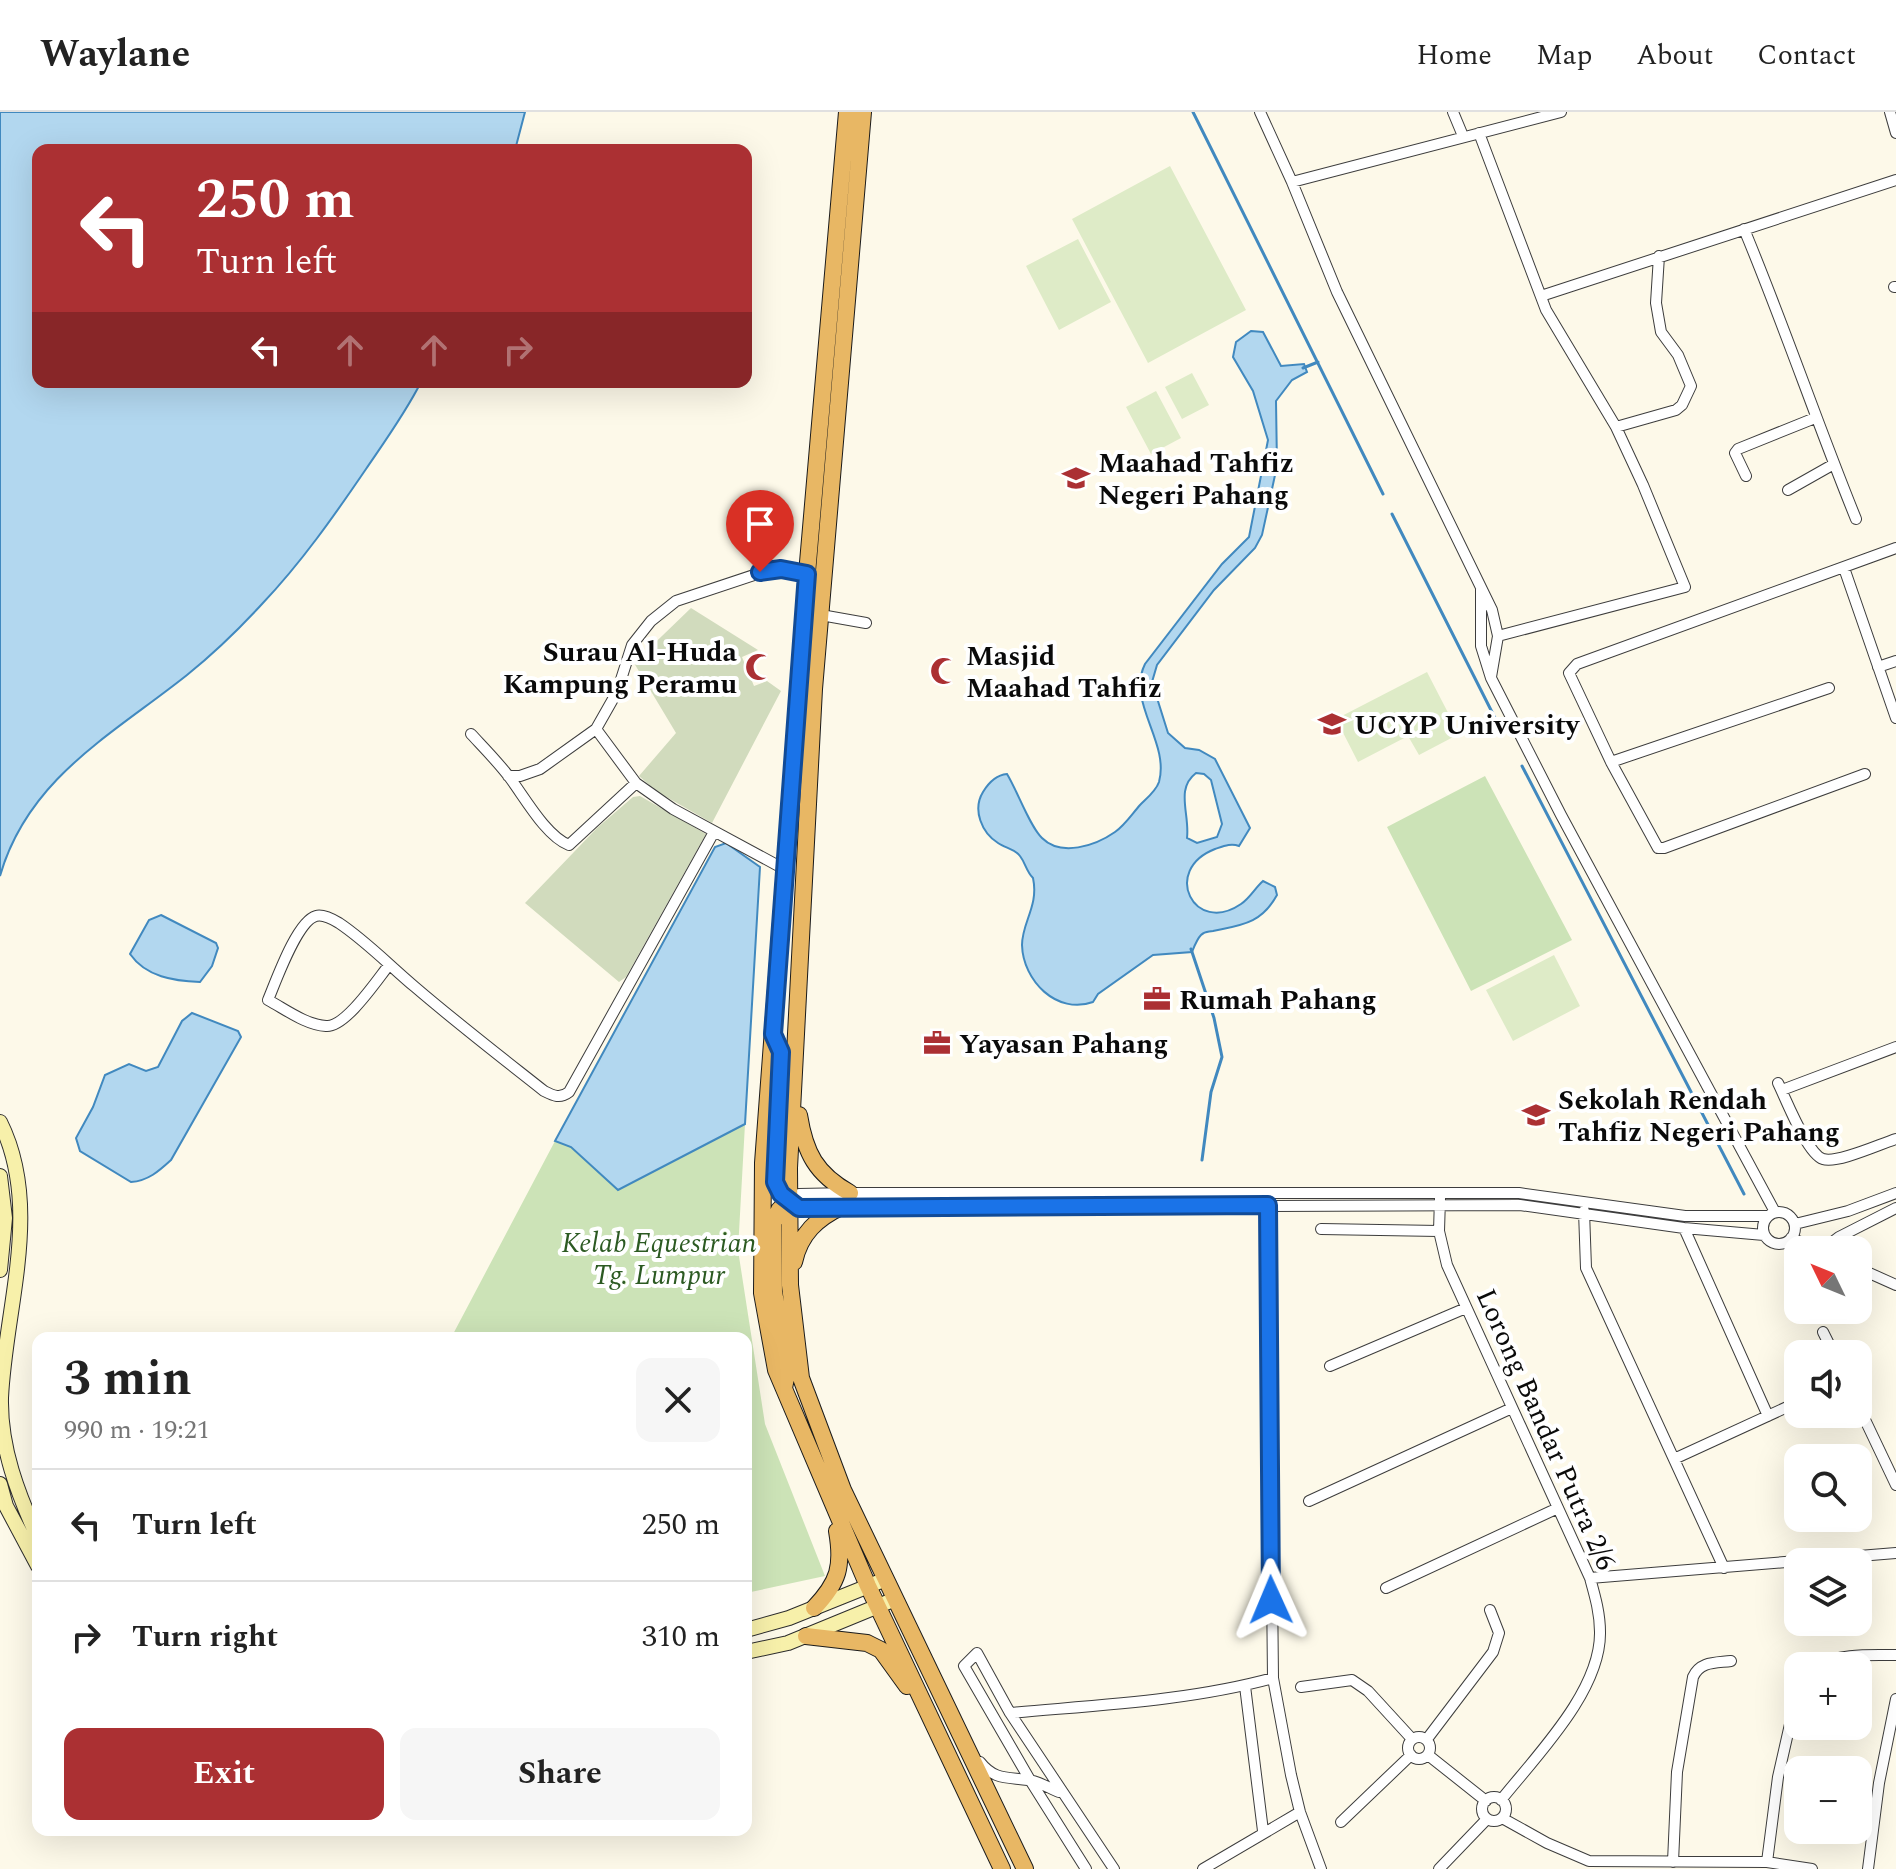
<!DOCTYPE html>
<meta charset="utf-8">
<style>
:root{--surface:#fff;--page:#f6f6f6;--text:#222;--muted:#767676;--line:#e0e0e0;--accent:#ab3033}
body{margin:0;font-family:Spectral,serif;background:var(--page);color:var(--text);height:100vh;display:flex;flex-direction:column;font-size:30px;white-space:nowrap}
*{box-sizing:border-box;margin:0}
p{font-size:26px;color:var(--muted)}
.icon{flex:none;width:44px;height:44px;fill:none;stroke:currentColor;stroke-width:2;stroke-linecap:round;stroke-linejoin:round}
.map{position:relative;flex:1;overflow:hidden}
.side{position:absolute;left:32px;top:1220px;width:720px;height:504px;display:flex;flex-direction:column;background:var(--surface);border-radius:16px;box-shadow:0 8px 32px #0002}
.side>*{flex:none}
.top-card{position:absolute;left:32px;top:32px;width:720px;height:244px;border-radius:16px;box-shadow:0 8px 32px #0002;background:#ab3033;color:#fff;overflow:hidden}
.needle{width:52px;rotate:313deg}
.tools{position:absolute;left:1784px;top:1124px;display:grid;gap:16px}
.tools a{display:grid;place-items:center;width:88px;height:88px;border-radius:16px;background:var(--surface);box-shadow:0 8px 32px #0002;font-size:40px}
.pin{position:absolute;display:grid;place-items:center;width:68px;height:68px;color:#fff;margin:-82px -34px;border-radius:50% 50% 50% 0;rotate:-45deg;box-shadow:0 0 8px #0007}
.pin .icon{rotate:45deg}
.me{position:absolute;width:88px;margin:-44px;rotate:359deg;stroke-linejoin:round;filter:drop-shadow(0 0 6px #0008)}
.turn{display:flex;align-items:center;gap:28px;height:168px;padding:0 32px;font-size:36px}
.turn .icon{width:104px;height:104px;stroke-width:2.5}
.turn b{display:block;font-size:56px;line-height:68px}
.lanes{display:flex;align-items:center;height:76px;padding:0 32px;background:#0003;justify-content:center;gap:40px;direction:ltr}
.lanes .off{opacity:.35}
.round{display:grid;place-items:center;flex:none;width:84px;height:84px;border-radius:16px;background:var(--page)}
.headline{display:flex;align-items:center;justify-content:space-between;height:136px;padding:0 32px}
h1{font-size:48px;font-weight:700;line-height:60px}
.button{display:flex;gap:16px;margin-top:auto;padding:16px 32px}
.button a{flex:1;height:92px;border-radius:16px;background:var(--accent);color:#fff;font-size:32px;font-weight:700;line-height:92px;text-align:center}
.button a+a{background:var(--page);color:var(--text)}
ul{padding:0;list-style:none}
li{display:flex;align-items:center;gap:24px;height:112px;padding:0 32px;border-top:2px solid var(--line)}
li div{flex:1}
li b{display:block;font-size:30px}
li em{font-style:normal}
header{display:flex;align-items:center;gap:48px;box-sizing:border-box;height:112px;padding:0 40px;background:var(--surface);border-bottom:2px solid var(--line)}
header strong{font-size:38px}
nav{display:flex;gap:44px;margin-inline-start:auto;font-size:28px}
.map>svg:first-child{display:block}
.green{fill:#cce3b7}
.cemetery{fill:#d1dbbd}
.pitch{fill:#deebc7}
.water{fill:#b2d7ef;stroke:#4189bf;stroke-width:2;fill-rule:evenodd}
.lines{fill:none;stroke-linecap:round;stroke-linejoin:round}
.stream{stroke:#4189bf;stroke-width:3}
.minor-casing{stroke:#3d3d3d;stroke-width:12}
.secondary-casing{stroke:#2c2c2c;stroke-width:16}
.trunk-casing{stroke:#1b1b1b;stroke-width:18}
.minor{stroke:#fff;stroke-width:10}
.secondary{stroke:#f7f0aa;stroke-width:14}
.trunk{stroke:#e8b764;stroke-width:16}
.route-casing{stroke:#114b97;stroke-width:20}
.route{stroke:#1a73e8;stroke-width:14}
.labels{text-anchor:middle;stroke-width:8;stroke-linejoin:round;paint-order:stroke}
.poi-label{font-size:28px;font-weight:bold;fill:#0a0a0a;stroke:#fff;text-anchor:start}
.park-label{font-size:28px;font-style:italic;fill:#2c5a22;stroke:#fff}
.street-label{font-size:28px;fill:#0a0a0a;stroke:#fff}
</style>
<header>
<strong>Waylane</strong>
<nav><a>Home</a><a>Map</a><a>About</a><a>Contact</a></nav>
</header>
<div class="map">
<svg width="1896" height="1757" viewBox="0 0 1896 1757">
<rect width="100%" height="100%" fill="#fdf9e9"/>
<path class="green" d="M1485,664L1572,828L1471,879L1387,715Z
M745,1012L738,1138L765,1312L825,1464L746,1481V1226H451L555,1029L571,1035L618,1078Z"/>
<path class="cemetery" d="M691,496L758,538L742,545L754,574L767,569L781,579L712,711L656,679L639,664L676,621L634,551Z
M640,684L706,722L626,865L619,870L525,791L597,716L633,685Z"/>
<path class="pitch" d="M1170,54L1246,198L1148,251L1072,107Z
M1078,127L1111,190L1059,218L1026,154Z
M1192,261L1209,293L1182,307L1165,275Z
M1156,279L1181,326L1151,342L1126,295Z
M1427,560L1459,622L1419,643L1408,624L1358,650L1336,607Z
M1554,843L1580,894L1513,929L1486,878Z"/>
<path class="water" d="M0,0H525L515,38H38V270H421C406,300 385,329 366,357C334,404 301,451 262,492C239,517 213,542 187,563C113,622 28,666 0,764Z
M1251,219L1263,220L1281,254L1304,252L1307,260L1292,268L1276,289L1277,354L1262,423L1255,436L1214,478L1157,553L1152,570L1168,621L1185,636L1199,638L1215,647L1250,716L1239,734C1231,731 1224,734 1215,737C1161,758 1194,824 1241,792C1250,786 1255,776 1263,769L1275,775L1277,783C1261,812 1241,813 1213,819C1207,820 1205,819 1201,823C1197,827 1194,835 1192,840L1153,843L1098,882L1093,890C1057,903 1023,869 1022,833C1022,810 1039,794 1033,766C1026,759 1026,752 1020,744C1015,737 1005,736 998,731C982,721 972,698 983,680C989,670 996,663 1007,662C1017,678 1030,715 1042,726C1061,745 1095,734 1115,720C1125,713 1132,702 1140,693C1147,686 1156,679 1159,670C1170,630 1126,590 1145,552L1222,452L1249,425L1268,328L1253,279L1233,245L1236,230ZM1196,661L1204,662L1211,668L1222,712L1217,725L1197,731L1187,726C1190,702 1175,677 1196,661Z
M726,731L760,755L745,1012L618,1078L571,1035L555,1029L715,735Z
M161,803L216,831L218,836L212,854L200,870C174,869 146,865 130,842L149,808Z
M192,901L238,919L241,925L171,1048C159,1059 148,1069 131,1070L80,1039L76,1026L93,995L105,963L129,952L146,959L158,955L182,909Z"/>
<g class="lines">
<path class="stream" d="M1193,0L1383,382
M1303,256L1318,250
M1392,402L1496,608
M1522,654L1744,1082
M1191,837L1214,906L1222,945L1211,980L1202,1048"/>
<g class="minor-casing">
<path id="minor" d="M1260,0L1292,70L1337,180L1492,498L1498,524L1491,565
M1453,0L1463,24
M1890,0L1896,21
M1479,21L1546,198L1616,315L1643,373L1685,475L1498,524
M1292,70L1561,0
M1744,117C1784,213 1817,311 1856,407
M1894,175H1896
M1541,184L1896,68
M1616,315L1676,298L1682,293L1691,274L1678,243L1661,220L1656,191L1659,144
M1746,364L1735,341L1738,337L1815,306
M1788,378L1834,352
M1844,456L1896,606
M1481,477V534L1491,566L1561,703L1775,1100
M821,503L866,511
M1878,555L1896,549
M596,617L636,671L673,697L786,758
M471,622C484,636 498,650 510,666C525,686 546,724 569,733L636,671
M1611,650L1829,576
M1865,662L1664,736H1658L1611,650L1569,561L1577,552L1896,436
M508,664H520L540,657L596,617L617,580L632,533L651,509L676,489L772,457L807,462
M389,853C377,868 345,916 326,914C306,913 285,897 268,888C276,869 297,809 316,804C323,802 334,808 339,811C366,829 390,854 415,875C457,911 501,945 544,979C554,984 560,987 569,980L714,720
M1778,971C1786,987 1807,1042 1823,1047C1837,1052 1880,1032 1896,1027
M1782,978L1896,935
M1440,1086L1439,1119L1447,1153L1590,1466C1595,1484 1600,1501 1600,1520C1601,1579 1536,1644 1501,1688
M1268,1090L1273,1566L1291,1663L1300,1700L1321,1757
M1584,1099L1586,1156L1724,1456
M1763 1116a16 16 0 1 1 32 0a16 16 0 1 1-32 0Z
M1795,1112L1848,1099L1896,1081
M1684,1116L1768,1304
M1321,1117L1439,1119
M1764,1123L1684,1116L1520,1093L799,1096L789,1088L799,1082L850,1081H1519L1685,1104H1767
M1791,1126L1819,1138
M1822,1138L1839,1125L1896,1096
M1858,1156L1896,1173
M1823,1220L1834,1242
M1330,1254L1466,1196
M1858,1293L1896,1373
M1674,1347L1798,1290
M1309,1389L1512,1296
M1590,1466L1896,1441
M1386,1476L1558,1396
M1815,1554C1841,1541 1868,1543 1896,1543
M1245,1574L1263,1719
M1301,1575L1352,1568L1368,1579L1412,1627
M1010,1601C1097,1593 1189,1589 1273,1566
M1408 1636a11 11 0 1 1 22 0a11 11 0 1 1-22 0Z
M1427,1627L1493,1540L1499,1521L1490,1498
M1428,1643L1486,1689
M980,1650C994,1668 1007,1665 1028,1668C1038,1669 1049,1676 1059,1680
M1482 1697a12 12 0 1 1 24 0a12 12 0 1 1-24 0Z
M1502,1706L1547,1731L1589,1749L1767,1750L1812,1757
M1341,1710L1411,1643
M1673,1750L1677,1660L1693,1565C1700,1549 1716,1551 1731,1549
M1767,1750L1778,1665L1798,1577
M1086,1757L1030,1668L964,1554L977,1541L1010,1601L1114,1757
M1203,1757L1300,1700
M1439,1757L1487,1707
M1868,1757L1879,1671L1896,1587"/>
</g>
<g class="secondary-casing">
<path id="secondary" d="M0,1010C43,1096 5,1196 1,1286C0,1336 18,1382 38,1426
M0,1064L5,1106L0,1158
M0,1372L6,1394L38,1454
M746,1518L789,1506L886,1467
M746,1540L788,1531L888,1490"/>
</g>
<g class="trunk-casing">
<path id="trunk" d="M847,0L807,462L763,1051L762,1181L776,1258L868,1474L1002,1757
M863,0L814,577L789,1056L790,1173L801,1266L843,1378L1025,1757
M780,964L775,1070L781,1082L789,1088
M799,1003C805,1041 816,1062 850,1081
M794,1150C800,1122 817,1106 843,1094
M784,1276L788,1256L774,1180L773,1111L779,1098L789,1088
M814,1496C839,1470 843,1454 837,1419
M806,1524L867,1531L881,1538L907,1574"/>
</g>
<use href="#minor" class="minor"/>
<use href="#secondary" class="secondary"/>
<use href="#trunk" class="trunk"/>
</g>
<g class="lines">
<g class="route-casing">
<path id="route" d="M760,460L781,457L807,462L773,922L781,940L775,1070L781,1082L799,1096L1268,1093L1271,1488"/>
</g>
<use href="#route" class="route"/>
</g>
<defs>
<g id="school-bare" transform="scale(2.16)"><path d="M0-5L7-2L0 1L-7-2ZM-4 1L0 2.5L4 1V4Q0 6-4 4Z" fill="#ab3033" stroke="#fff" stroke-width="2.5" paint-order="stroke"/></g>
<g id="mosque-bare" transform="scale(2.16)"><path d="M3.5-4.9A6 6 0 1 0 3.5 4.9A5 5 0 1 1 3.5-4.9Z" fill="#ab3033" stroke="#fff" stroke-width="2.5" paint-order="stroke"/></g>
<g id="university-bare" transform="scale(2.16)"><path d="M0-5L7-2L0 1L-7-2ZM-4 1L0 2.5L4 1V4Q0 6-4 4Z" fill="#ab3033" stroke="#fff" stroke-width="2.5" paint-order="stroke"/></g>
<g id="office-bare" transform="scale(2.16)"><path d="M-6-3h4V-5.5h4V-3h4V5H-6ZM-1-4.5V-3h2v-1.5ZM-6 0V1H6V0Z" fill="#ab3033" stroke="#fff" stroke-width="2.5" paint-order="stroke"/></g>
</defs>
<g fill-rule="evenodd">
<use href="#school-bare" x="1076" y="366"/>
<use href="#mosque-bare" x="759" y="555"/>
<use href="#mosque-bare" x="944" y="559"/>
<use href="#university-bare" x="1332" y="612"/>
<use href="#office-bare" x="1157" y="887"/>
<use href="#office-bare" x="937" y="931"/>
<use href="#school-bare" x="1536" y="1003"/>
</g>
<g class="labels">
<g class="poi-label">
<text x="1098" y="360">Maahad Tahfiz<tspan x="1098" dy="32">Negeri Pahang</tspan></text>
<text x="737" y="549" text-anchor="end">Surau Al-Huda<tspan x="737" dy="32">Kampung Peramu</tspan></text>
<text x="966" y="553">Masjid<tspan x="966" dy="32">Maahad Tahfiz</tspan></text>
<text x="1354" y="622">UCYP University</text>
<text x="1179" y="897">Rumah Pahang</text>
<text x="959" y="941">Yayasan Pahang</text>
<text x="1558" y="997">Sekolah Rendah<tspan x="1558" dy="32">Tahfiz Negeri Pahang</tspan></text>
</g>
<g class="park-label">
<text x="659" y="1140">Kelab Equestrian<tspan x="659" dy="32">Tg. Lumpur</tspan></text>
</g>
<g class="street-label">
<text transform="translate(1547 1317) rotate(66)" y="10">Lorong Bandar Putra 2/6</text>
</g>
</g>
</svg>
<div class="tools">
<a><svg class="needle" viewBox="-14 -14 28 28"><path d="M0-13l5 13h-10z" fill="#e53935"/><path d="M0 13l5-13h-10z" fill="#767676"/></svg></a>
<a><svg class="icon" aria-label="sound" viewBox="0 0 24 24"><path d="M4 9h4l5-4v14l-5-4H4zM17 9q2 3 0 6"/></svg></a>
<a><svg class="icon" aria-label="search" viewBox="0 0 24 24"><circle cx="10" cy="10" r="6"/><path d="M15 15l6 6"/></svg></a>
<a><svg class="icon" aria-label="layers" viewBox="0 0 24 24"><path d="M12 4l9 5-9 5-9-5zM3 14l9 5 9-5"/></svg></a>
<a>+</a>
<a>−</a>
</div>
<div class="pin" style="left:760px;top:460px;background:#d93025"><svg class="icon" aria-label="arrive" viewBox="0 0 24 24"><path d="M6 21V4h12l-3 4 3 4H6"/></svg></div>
<svg class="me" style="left:1271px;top:1488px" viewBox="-20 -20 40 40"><path d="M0-17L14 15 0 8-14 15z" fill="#1a73e8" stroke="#fff" stroke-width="4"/></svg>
<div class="top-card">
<div class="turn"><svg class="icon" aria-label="left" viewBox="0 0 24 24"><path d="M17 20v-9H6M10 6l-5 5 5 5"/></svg><div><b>250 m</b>Turn left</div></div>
<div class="lanes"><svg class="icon" aria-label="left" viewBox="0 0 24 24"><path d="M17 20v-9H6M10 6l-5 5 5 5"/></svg><svg class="icon off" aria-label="ahead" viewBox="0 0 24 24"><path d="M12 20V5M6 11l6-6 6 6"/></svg><svg class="icon off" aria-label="ahead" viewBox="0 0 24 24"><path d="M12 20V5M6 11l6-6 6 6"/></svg><svg class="icon off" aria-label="right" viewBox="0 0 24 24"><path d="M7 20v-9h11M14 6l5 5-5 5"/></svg></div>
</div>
<section class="side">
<div class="headline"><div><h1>3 min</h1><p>990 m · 19:21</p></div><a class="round"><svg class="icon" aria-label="close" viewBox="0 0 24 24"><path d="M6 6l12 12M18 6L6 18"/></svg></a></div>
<ul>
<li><svg class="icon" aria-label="left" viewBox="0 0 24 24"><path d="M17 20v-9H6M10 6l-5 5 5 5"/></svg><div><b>Turn left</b></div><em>250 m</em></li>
<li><svg class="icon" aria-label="right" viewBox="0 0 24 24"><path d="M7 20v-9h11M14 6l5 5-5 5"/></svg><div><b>Turn right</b></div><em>310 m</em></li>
</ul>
<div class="button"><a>Exit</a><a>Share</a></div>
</section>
</div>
